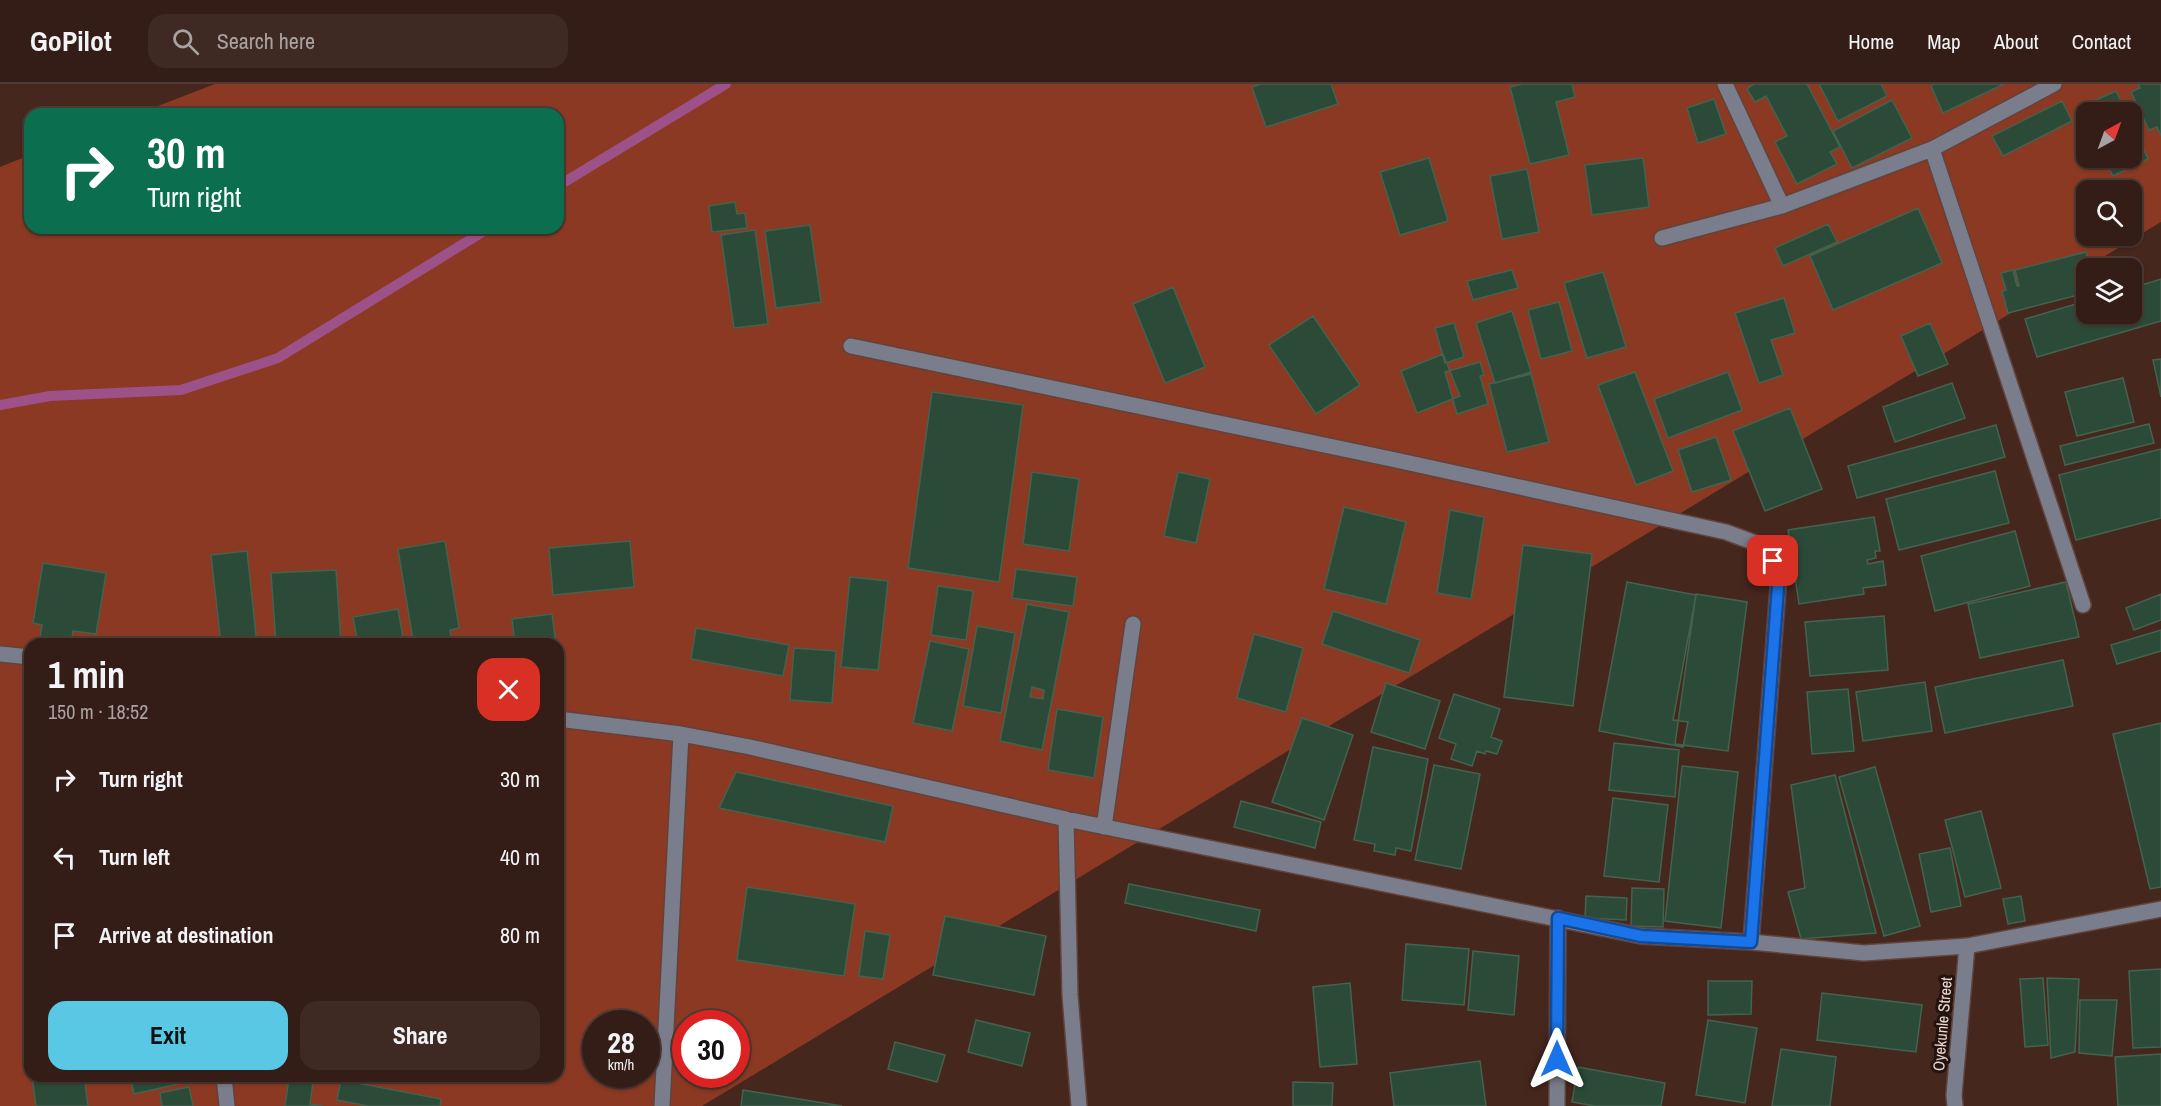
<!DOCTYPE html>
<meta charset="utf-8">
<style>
:root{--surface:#341d16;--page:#3f2a23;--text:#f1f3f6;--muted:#a9a2a1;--line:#4e3b35;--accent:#58c8e4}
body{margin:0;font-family:"Archivo Narrow",sans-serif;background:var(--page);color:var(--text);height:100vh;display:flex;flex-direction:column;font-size:22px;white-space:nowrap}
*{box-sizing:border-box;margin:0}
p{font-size:20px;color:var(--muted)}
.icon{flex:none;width:33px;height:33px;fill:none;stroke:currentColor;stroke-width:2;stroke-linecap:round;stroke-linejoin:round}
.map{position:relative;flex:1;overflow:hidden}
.sheet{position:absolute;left:24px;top:554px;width:540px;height:444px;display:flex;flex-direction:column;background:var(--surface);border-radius:18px;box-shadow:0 2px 4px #0004,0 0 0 2px var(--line)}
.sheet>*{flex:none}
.hud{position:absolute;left:24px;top:24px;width:540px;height:126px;border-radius:18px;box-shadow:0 2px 4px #0004,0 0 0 2px var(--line);background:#0b6e4f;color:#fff;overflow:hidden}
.needle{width:39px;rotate:41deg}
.fabs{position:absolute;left:2076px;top:18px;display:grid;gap:12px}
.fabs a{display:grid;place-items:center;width:66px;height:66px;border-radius:12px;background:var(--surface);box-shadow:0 2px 4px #0004,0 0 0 2px var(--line);font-size:30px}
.speed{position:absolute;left:582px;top:926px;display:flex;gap:12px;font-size:30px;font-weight:700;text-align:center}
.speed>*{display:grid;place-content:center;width:78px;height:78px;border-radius:50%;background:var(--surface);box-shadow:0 2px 4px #0004,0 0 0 2px var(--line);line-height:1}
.speed small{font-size:15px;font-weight:400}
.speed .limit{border:9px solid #d22;background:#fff;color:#111}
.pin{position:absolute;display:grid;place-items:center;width:51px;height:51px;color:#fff;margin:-26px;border-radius:12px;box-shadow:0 3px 9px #0006}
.me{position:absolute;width:66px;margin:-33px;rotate:0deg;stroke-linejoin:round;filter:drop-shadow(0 0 4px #0008)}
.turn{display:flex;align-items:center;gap:21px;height:126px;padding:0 24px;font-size:27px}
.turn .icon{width:78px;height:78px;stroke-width:2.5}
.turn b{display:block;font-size:42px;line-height:51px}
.round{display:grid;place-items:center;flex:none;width:63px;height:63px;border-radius:18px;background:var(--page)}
.overview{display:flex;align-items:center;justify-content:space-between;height:102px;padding:0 24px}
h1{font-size:36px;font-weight:800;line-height:45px}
.action{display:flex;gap:12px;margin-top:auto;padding:12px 24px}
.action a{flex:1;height:69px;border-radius:18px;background:var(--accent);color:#111;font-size:24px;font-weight:800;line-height:69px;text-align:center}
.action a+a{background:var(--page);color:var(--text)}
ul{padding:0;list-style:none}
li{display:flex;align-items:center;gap:18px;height:78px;padding:0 24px}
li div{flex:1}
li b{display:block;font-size:22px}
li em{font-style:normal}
header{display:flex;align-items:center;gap:36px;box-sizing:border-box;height:84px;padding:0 30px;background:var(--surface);border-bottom:2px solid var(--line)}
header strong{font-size:28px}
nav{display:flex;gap:33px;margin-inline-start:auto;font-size:21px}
.search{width:420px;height:54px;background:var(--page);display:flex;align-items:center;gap:15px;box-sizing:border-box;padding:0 21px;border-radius:18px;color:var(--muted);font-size:22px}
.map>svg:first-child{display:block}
.green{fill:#8b3922;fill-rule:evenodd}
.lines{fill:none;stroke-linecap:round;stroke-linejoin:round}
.stream{stroke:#9d5189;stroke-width:10}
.building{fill:#2b4b38;stroke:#43634f;stroke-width:1.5;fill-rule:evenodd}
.minor-casing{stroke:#61433b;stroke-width:18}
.minor{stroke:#7a7d8b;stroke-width:15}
.route-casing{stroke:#114b97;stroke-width:15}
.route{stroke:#1a73e8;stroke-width:10}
.labels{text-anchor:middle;stroke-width:6;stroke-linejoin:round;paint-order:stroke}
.street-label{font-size:16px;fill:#ecd7d1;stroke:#231410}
</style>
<header>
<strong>GoPilot</strong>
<div class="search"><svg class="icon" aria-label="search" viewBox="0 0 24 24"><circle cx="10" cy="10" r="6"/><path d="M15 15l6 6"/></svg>Search here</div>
<nav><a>Home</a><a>Map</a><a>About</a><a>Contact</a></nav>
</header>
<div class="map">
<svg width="2161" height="1022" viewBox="0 0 2161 1022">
<rect width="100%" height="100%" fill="#46271e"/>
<path class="green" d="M215,0H2161V138L702,1022H0V83L30,71V144H558V30H137ZM2086,28H2132V74H2086ZM2086,106H2132V152H2086ZM30,560H558V992H30ZM596,939H646V990H596ZM686,939H736V990H686Z"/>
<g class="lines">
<path class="stream" d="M558,102L726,0
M0,321L50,312L181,306L278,274L489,144"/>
</g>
<path class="building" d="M1261,0H1331L1338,20L1266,43L1252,3Z
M1522,0H1572L1575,13L1556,18L1569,71L1530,80L1510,3Z
M1754,0H1807L1840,63L1830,68L1837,80L1797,100L1775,58L1787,52L1766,12L1755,18L1747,5Z
M1819,0H1881L1887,12L1838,37Z
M1934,0H2004L1943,29L1931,2Z
M2138,0H2161V52L2157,43L2149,46L2131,8L2140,4Z
M2116,7L2126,28H2086V37L2080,23Z
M1714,15L1726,50L1698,59L1687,24Z
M1892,16L1912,54L1852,84L1833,47Z
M2062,17L2072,37L2003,72L1992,52Z
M2132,40L2148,75L2113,92L2104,74H2132Z
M1429,74L1448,137L1400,151L1380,88Z
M1643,74L1649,123L1592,131L1585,81Z
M1527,85L1539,148L1502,155L1490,92Z
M735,118L737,130L745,129L747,144L712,148L709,122Z
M1918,124L1942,179L1833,226L1810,172Z
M1828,140L1837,158L1783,182L1775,164Z
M810,141L821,218L776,224L765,147Z
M755,146L768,240L734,244L721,151Z
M2086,168L2090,184H2086V209L2008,229L2002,207L2006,206L2001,189L2013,186L2017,202H2019L2015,186Z
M1512,186L1518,204L1473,216L1467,197Z
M1603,188L1626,263L1587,274L1564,199Z
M2161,195V237L2037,273L2025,235L2086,217V230H2132V204Z
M1173,203L1205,283L1165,299L1133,220Z
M1784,214L1795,249L1771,256L1783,291L1759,299L1735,229Z
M1559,218L1572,267L1541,275L1528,226Z
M1512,227L1531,288L1495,299L1476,239Z
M1313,232L1360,301L1316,330L1269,261Z
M1454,239L1464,273L1445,279L1435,244Z
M1930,239L1948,280L1918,292L1901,252Z
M1443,270L1460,312L1417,329L1401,287Z
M2161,275V313L2153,276Z
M1480,278L1484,291L1480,292L1488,320L1457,330L1445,288Z
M1635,288L1673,387L1636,401L1598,301Z
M1728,288L1742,326L1668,354L1654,315Z
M1531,290L1549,358L1507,368L1489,300Z
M2123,294L2134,338L2077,352L2065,308Z
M1952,299L1965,334L1895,358L1883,323Z
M932,308L1023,321L999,498L908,484Z
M1790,324L1822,405L1765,427L1733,347Z
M2149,340L2154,359L2065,381L2060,362Z
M1996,341L2005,373L1857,414L1848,382Z
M1716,353L1731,396L1692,408L1678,366Z
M2161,365V434L2076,456L2059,391Z
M1995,387L2009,439L1899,466L1886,415Z
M1032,388L1079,395L1069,467L1023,460Z
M1178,388L1210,395L1196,459L1164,452Z
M1344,423L1406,438L1386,520L1324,505Z
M1450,426L1484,433L1471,515L1437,509Z
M1874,433L1880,467H1875L1876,474L1867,476L1868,480L1883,477L1886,501L1863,504L1864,510L1799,520L1788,446Z
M2015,447L2030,502L1935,527L1921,472Z
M445,457L459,544L450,546L452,560H419L418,555L413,556L398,465Z
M630,457L634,503L553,511L549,464Z
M1523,461L1592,470L1573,622L1504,613Z
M247,467L257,560H221L211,471Z
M43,479L106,489L96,550L73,547L71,560H39L42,541L33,539Z
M1016,485L1077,493L1073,522L1012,514Z
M336,486L341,560H276L271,489Z
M850,493L888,497L878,586L841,583Z
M1627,498L1696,511L1673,636L1688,638L1683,663L1599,647Z
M2066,498L2079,553L1980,574L1968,520Z
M938,502L973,507L966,556L931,551Z
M1696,510L1747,518L1728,667L1675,660Z
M2161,510V536L2134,546L2126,524Z
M1027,520L1069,528L1042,666L1000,657ZM1032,603L1044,606L1043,615L1030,613Z
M398,525L404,560H358L353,533Z
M1333,527L1420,556L1409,589L1322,560Z
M552,530L556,560H515L512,535Z
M1884,532L1888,586L1810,592L1805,538Z
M977,542L1015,549L1001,629L963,622Z
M696,544L789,561L783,592L691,575Z
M2161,546V567L2117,580L2111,561Z
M1254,550L1303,564L1286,628L1237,614Z
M930,557L969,565L952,647L913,639Z
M794,564L836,567L832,619L790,616Z
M2063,576L2073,622L1945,649L1935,603Z
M1925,598L1932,647L1863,657L1856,608Z
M1386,599L1440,617L1425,665L1371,648Z
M1848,605L1854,667L1812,670L1807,608Z
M1454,610L1500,625L1491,653L1502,657L1497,670L1486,667L1485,670L1477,667L1472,682L1451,675L1456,660L1439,654Z
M1057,625L1103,633L1094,694L1048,686Z
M1302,634L1353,651L1324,736L1272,718Z
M2161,639V803L2150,805L2113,650Z
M1614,659L1679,666L1675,713L1609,706Z
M1373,663L1428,675L1411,767L1396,764L1395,771L1374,767L1375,760L1354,756Z
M1434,681L1480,690L1461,785L1415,776Z
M1682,682L1738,688L1721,844L1665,837Z
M1875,683L1920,842L1884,852L1839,693Z
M736,688L893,722L885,758L719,724Z
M1835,691L1876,849L1801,855L1788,808L1805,804L1791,701Z
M1613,714L1668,721L1659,798L1604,792Z
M1241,717L1321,738L1315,764L1234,743Z
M1981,727L2001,804L1965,813L1945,736Z
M1950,764L1961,822L1931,828L1919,770Z
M1129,800L1260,826L1256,847L1125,819Z
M747,803L855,820L844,892L737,876Z
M1632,804L1664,805L1663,843L1631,842Z
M1586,812L1627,814L1626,836L1585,834Z
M2021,812L2025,837L2008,840L2003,815Z
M945,832L1046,852L1034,911L933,891Z
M865,847L890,851L883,895L859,892Z
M1406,860L1469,865L1464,921L1402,916Z
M1473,867L1519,872L1514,931L1468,926Z
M2161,885V963L2133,964L2129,887Z
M2043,894L2048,961L2025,963L2020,895Z
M2047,894L2079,895L2075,968L2051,974Z
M1708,897H1752L1751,930L1708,931Z
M1350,899L1357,980L1320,983L1313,903Z
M1822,909L1922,921L1916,968L1817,956Z
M2080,916H2117L2112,972L2079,969Z
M976,936L1030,949L1022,982L968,968Z
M1708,936L1757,944L1745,1019L1696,1011Z
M895,958L945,971L937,998L888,985Z
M1781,965L1836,973L1830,1022H1772Z
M2161,970V1022H2118L2115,973Z
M1480,977L1486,1022H1394L1390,989Z
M1578,983L1665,999L1661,1022H1595L1572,1018Z
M32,992H84L88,1022H36Z
M130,992H190L191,997L134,1010Z
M289,994L313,998L310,1020L323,1022H285Z
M341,996L441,1015L440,1022H368L337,1016Z
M1293,998L1333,999L1332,1022H1293Z
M189,1003L193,1022H162L160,1009Z
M743,1006L842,1022H741Z"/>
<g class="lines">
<g class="minor-casing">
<path id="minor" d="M1725,0L1782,122
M1932,65L2083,521
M1662,154L1782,122L1932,65L2054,0
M851,262L1391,375L1726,448L1766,463L1779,491L1751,858
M0,570L30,573
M558,635L681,650L750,663L1066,735L1641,852L1751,858L1864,869L1967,862L2161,825
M1066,735L1070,911L1079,1022
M1104,743L1133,540
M224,992L227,1022
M662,1022L681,650
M1557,1022L1558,834
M1955,1022L1954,1011L1967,862"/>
</g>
<use href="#minor" class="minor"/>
</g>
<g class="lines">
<g class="route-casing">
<path id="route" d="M1557,975L1558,834L1641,852L1751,858L1779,490L1773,477"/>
</g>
<use href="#route" class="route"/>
</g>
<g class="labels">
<g class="street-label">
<text transform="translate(1942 940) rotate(-85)" y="6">Oyekunle Street</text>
</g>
</g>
</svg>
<div class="fabs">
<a><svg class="needle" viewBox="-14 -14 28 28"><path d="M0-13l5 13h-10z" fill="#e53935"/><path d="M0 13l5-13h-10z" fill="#a9a2a1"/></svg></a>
<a><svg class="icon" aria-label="search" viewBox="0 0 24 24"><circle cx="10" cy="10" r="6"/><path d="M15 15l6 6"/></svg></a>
<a><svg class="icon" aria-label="layers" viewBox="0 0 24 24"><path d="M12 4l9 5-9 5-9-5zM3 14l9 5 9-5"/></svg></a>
</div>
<div class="speed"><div>28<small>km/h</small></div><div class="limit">30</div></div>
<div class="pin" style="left:1773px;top:477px;background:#d93025"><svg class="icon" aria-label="arrive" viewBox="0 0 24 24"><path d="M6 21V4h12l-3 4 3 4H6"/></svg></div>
<svg class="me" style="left:1557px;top:975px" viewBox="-20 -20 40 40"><path d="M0-17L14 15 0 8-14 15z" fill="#1a73e8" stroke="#fff" stroke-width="4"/></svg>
<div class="hud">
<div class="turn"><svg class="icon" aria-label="right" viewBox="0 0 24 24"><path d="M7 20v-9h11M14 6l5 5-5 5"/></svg><div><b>30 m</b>Turn right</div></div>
</div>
<section class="sheet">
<div class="overview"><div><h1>1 min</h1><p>150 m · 18:52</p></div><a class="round" style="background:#d93025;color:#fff"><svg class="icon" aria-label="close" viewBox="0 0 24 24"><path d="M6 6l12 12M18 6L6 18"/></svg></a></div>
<ul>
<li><svg class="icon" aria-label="right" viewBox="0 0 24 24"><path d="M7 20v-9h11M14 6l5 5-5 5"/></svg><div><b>Turn right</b></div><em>30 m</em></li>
<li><svg class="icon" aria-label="left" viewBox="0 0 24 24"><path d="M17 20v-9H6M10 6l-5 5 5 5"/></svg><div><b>Turn left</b></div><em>40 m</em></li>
<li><svg class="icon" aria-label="arrive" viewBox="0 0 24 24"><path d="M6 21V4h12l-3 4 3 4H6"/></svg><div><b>Arrive at destination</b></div><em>80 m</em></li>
</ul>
<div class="action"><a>Exit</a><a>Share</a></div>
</section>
</div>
